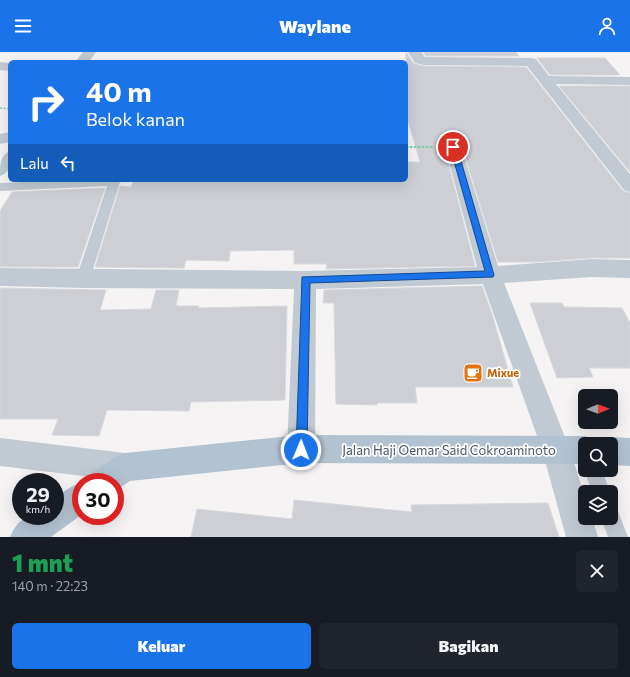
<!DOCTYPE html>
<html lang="id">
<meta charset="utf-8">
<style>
:root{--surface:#171b24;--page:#20242c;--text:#f1f3f6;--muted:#9ea1a6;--accent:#1a73e8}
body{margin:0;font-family:Commissioner,sans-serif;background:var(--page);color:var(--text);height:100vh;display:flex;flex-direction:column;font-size:15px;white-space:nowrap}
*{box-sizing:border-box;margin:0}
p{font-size:13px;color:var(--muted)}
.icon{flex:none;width:22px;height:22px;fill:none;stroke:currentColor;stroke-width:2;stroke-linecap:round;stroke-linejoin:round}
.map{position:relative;height:485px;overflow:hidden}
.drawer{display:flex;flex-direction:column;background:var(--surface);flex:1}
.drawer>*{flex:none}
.hud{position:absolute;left:8px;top:8px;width:400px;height:122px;border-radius:6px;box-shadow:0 4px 16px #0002;background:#1a73e8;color:#fff;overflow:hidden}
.needle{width:26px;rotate:89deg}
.tools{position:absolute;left:578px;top:337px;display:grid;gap:8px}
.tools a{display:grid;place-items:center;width:40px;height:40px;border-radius:6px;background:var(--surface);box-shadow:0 4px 16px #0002;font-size:20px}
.speed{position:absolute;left:12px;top:421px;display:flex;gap:8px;font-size:20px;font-weight:700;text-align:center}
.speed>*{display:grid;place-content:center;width:52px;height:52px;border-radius:50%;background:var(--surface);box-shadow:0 4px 16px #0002;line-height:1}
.speed small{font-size:10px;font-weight:400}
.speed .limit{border:6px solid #d22;background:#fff;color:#111}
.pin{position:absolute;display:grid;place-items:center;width:34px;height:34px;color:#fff;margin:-17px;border:2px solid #fff;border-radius:50%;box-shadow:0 1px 4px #0007}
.me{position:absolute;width:44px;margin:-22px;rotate:1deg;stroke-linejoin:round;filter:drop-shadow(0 0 3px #0008)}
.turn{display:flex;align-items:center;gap:14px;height:84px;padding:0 12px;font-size:18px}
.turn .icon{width:52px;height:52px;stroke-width:2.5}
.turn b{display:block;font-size:28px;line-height:34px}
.then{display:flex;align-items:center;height:38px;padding:0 12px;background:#0003;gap:8px;font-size:15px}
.round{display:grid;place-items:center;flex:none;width:42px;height:42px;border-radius:6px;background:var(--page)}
.head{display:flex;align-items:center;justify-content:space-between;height:68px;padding:0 12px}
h1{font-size:24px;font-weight:800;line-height:30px;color:#1e9e55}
.primary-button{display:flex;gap:8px;margin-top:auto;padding:8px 12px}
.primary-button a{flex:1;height:46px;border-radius:6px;background:var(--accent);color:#fff;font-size:16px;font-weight:800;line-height:46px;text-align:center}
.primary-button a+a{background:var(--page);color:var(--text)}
header{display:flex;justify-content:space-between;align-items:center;height:52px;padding:0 12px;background:var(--accent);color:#fff;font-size:18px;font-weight:800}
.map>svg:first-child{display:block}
.building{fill:#cdcfd5;stroke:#d7d9de}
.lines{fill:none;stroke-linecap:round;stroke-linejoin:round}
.path-far1{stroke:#7ad0a6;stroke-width:1.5;stroke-dasharray:2 1.5;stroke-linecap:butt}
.path{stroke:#7ad0a6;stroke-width:2;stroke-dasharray:2.5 1.5;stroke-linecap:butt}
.lane{fill:#c1cad2;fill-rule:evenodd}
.street{fill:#c1cad2;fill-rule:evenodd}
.primary{fill:#b3c2d1;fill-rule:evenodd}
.route{fill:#1a73e8;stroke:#114b97}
.labels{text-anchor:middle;stroke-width:3.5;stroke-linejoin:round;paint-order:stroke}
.food-label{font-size:11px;font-weight:bold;fill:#c56008;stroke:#fff;text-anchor:start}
.near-street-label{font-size:13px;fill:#4a5661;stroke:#fff}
</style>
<header><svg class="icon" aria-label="menu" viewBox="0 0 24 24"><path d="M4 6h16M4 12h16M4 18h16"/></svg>Waylane<svg class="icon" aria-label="person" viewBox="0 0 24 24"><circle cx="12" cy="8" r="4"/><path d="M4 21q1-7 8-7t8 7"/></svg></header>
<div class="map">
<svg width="630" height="485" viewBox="0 0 630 485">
<rect width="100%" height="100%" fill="#f5f3f3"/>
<path class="building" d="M406,0L414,12L424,14L526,15L623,139L630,141V206H591L537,210H498L462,95L459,90L453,89L446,90L444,95L475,214L326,217L327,212H294V198L230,199L229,209L186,208L184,216L95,215L120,134L131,135L134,128H406V110H420L406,62Z
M423,0H516L519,4H426Z
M537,6H605L620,23H550Z
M559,34H630V120Z
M105,136L78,215H0V159L12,140Z
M482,234L492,262L513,335H415L417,351H377V353L336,352L334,251H323L324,238Z
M0,236L106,238L100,258L151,257L156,238H179L176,254H199L198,256L287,254L285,348L191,350L189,359L107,358L99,384L52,383L58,367H0Z
M530,251H562L564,255L622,256L630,271V316H589L593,325L557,326Z
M294,448L412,460L411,453L548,451L559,485H191L197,457L292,467Z"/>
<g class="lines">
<path class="path-far1" d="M0,56L10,57"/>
<path class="path" d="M406,95H433"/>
<path class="lane" d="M70,128H118L120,130L90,227L88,231L83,233L78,231L76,227L107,134L0,139V131Z
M585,415V418H602L610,440H592L584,418Z
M611,456L618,459L628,485H608L601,466H611Z"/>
<path class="street" d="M83,0H96L89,10H75Z
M408,0H421L425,5L531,6L536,7L549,24L630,25V33L556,32L630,122V140L624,138L527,14L424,13L415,11Z
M0,10L10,11V19L0,18Z
M10,80V90L0,92V82Z
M453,90L459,91L461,95L498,214L591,207L630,208V226L591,225L504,231L570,398L585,445V466H592L598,485H566L542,398L483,232L316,237L315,397L311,407L301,411L291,407L287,397L294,237L83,236L0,234V216L305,219L477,215L445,95L447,91Z
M10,99C10,111 12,120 0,124C0,113 0,103 10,99Z
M0,386L125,401L135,405L139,415L135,425L125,429L0,414Z"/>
<path class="primary" d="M301,383L585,384L595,388L596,392H585V412L301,411L130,429L115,439V430H88L93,420L115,405L125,401Z
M611,385L630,386V414L611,413V392H600L601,389Z
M81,430V463L51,485H10C20,461 32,464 55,464V445L71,435Z"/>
</g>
<path class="route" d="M453,93L457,95L494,223L493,225L310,231L307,398L305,402L301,403L297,402L296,398L302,225L485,219L450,95Z"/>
<defs>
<g id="cafe-square" transform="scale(1)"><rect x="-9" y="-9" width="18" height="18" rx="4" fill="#e8710a" stroke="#fff"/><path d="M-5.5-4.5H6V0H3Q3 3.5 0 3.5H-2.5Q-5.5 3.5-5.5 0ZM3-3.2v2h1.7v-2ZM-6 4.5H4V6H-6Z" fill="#fff"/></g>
</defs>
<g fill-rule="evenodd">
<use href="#cafe-square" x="473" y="321"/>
</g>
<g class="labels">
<g class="food-label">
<text x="487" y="325">Mixue</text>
</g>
<g class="near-street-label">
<text x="449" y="403">Jalan Haji Oemar Said Cokroaminoto</text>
</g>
</g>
</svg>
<div class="tools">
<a><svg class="needle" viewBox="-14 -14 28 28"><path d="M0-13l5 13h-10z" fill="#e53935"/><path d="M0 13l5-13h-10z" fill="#9ea1a6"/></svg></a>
<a><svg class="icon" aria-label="search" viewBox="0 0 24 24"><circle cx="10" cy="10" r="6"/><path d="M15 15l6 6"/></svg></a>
<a><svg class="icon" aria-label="layers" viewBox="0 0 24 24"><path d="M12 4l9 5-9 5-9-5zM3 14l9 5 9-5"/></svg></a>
</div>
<div class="speed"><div>29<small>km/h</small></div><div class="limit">30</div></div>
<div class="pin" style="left:453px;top:95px;background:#d93025"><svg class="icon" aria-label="arrive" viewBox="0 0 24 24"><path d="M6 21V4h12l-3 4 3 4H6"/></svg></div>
<svg class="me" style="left:301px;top:398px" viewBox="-20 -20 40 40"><circle r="17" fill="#1a73e8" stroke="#fff" stroke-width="3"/><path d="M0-11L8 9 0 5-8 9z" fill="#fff"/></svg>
<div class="hud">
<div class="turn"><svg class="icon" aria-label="right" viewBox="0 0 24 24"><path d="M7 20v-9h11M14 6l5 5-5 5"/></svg><div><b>40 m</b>Belok kanan</div></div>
<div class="then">Lalu<svg class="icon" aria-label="left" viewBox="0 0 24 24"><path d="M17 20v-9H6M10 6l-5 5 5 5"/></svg></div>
</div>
</div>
<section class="drawer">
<div class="head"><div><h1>1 mnt</h1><p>140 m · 22:23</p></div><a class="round"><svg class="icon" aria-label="close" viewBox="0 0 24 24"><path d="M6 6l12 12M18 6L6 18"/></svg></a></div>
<div class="primary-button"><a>Keluar</a><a>Bagikan</a></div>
</section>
